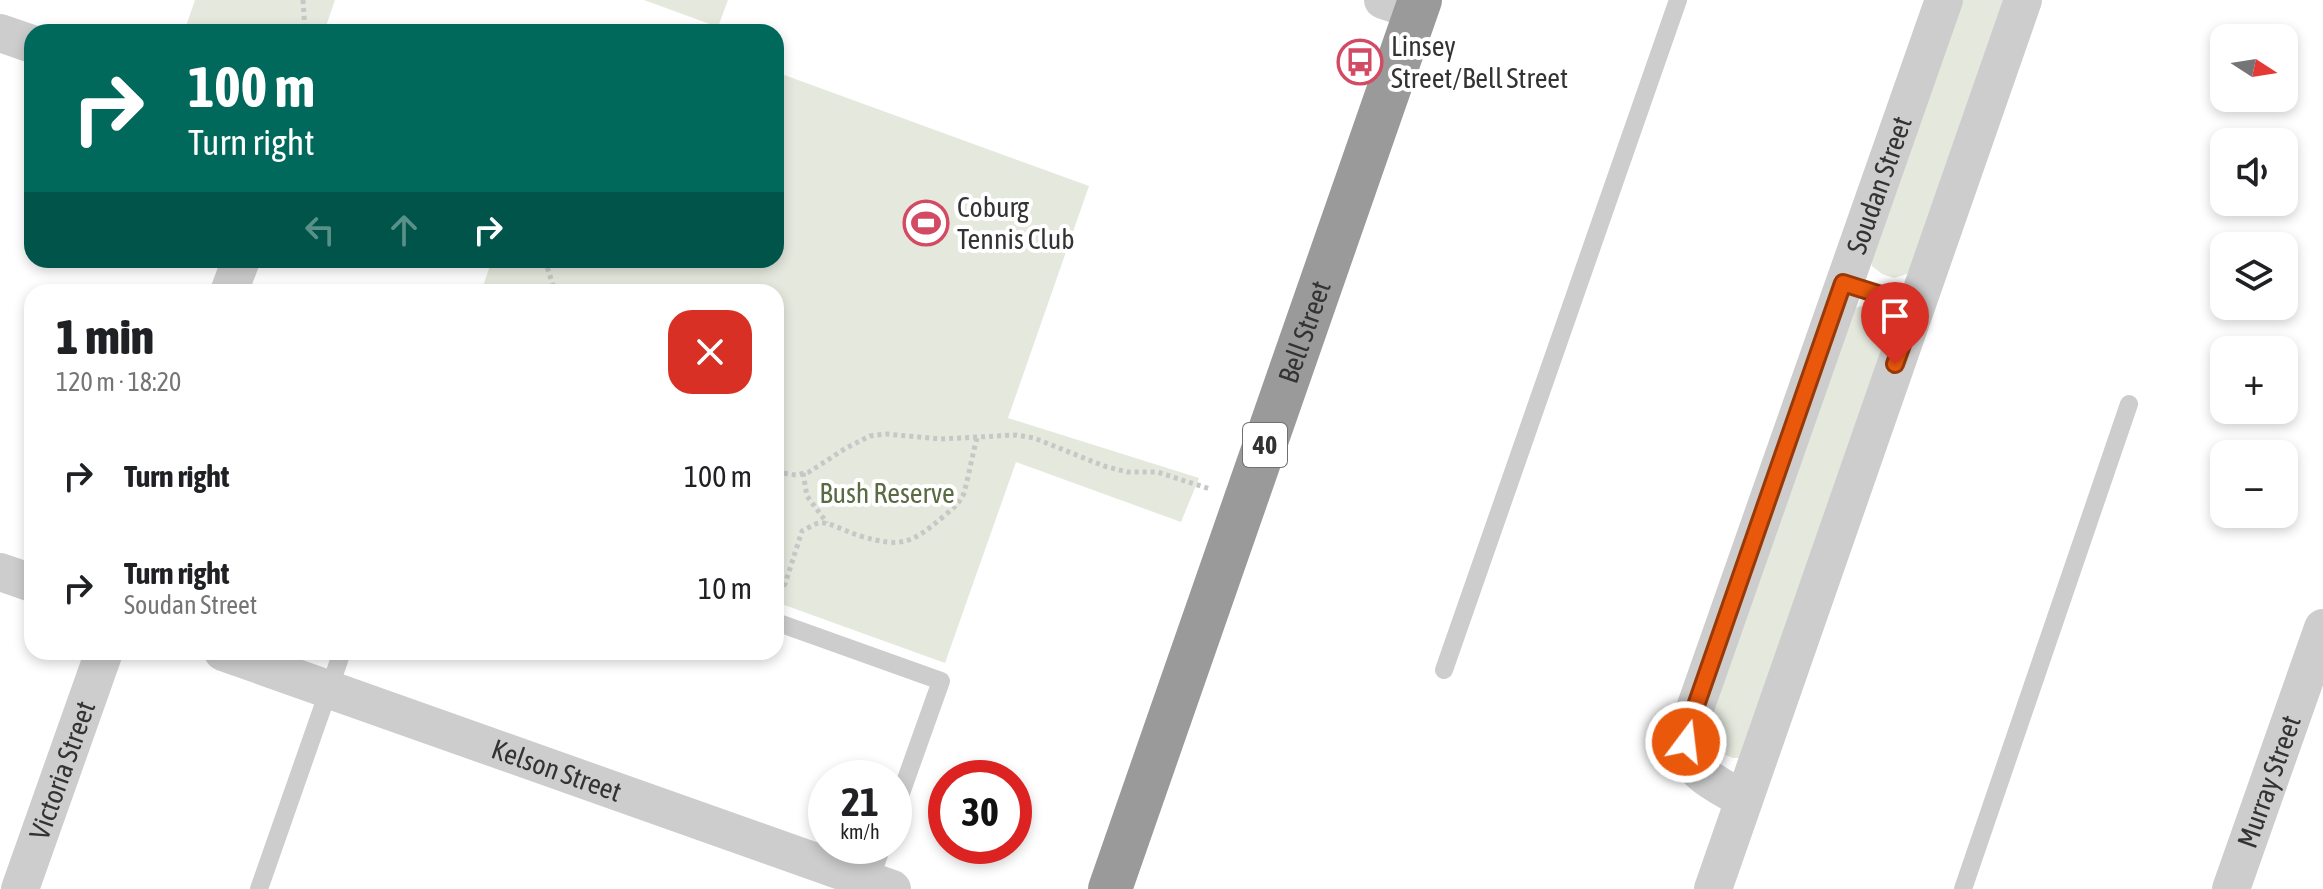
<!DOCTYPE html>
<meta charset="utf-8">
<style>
:root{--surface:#fff;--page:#f2f2f2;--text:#202124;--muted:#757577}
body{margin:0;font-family:"Asap Condensed",sans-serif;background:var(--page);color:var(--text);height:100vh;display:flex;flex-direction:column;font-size:30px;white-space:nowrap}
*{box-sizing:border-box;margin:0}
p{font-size:26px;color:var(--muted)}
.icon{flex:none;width:44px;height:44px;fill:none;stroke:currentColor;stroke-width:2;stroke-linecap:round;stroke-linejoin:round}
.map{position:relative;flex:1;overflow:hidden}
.side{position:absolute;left:24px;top:284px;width:760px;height:376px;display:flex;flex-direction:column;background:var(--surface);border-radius:24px;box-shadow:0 4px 12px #0003}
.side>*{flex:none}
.banner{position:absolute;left:24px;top:24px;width:760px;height:244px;border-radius:24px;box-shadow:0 4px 12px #0003;background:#00695c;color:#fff;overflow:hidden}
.needle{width:52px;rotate:102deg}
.controls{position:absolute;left:2210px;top:24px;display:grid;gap:16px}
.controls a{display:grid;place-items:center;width:88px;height:88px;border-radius:16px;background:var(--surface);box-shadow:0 4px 12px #0003;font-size:40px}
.speed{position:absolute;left:808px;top:760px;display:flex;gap:16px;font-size:40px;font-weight:700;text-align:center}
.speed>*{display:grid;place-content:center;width:104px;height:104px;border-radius:50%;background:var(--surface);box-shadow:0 4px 12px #0003;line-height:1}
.speed small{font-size:20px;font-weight:400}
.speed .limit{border:12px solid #d22;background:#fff;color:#111}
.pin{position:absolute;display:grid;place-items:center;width:68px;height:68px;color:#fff;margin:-82px -34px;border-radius:50% 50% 50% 0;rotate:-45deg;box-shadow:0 0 8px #0007}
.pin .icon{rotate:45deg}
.me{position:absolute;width:88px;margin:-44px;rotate:15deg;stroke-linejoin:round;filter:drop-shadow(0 0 6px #0008)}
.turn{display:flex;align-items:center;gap:28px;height:168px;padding:0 32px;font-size:36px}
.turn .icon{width:104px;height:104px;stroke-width:2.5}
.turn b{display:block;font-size:56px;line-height:68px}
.lanes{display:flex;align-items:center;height:76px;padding:0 32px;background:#0003;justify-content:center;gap:40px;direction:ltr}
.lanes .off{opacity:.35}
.round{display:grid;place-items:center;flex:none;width:84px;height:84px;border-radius:24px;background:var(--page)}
.head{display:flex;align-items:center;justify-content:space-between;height:136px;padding:0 32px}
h1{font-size:48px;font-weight:800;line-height:60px}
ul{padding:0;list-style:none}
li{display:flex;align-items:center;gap:24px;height:112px;padding:0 32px}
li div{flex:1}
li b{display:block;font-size:30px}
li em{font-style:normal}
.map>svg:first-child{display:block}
.green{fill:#e4e8dd}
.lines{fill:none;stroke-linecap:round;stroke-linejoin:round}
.path{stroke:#c7c7c7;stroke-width:5;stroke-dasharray:4 4;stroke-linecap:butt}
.lane{stroke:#cdcdcd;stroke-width:18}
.street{stroke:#cdcdcd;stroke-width:38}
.highway{stroke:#9a9a9a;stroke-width:44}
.route-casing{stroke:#983908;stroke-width:20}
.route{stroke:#ea580c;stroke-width:14}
.labels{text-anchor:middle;stroke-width:8;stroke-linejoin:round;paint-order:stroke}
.shield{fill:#fff;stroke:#707070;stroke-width:2}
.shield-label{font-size:26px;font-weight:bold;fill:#333}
.poi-label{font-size:28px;fill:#333;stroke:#fff;text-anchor:start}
.street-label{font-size:28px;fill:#333;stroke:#fff}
.park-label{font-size:28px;fill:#5a6b44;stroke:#fff}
</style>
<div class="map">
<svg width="2323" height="889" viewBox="0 0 2323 889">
<rect width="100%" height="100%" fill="#fff"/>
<path class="green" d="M195,0H335L324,32H184Z
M644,0H728L718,27Z
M1961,0H2008L1918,258L1907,274L1894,278L1882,274L1872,266L1869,252Z
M776,72L1089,186L1008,418L1199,478L1181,522L1016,462L945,663L776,602V292H481L492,260H776Z
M1868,305C1881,309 1887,314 1892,327L1743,758H1733L1715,751L1707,733L1708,715L1848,317L1857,307Z"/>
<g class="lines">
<path class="path" d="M303,0L305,32
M545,260L555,292
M776,472L796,475L809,472L846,448L870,436L886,434L941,439L1016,435L1034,438L1104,466L1127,472H1157L1210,489
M803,473L807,496L827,523
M776,586L782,587L785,584L802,531C807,529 813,524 819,523C828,521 849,533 860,536C902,548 911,544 944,516C952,509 960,503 964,493C969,475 972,456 977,438"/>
<path class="lane" d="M1843,283L1916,306
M776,622L941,681L894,813
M1444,670L1678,0
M868,886L882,846
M259,889L342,652
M1963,889L2129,404"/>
<g class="street">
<path d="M1383,0L1416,11"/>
<path d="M0,33L32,44"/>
<path d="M229,292L241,260"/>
<path d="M0,572L32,583"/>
<path id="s1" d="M223,652L892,889"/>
<path id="s2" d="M1744,800C1723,787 1685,772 1686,743C1687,734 1690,725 1692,717L1944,0"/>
<path id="s3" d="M20,889L104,652"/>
<path d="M1713,889L2023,0"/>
<path id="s4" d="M2231,889L2323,628"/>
</g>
<path class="highway" id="s5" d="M1110,889L1420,0"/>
</g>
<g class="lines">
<g class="route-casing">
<path id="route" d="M1686,742L1692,717L1843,283L1916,306L1895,364"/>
</g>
<use href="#route" class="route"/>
</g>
<defs>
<g id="bus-ring" transform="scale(2.3)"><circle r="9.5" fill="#fff" stroke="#d34b63" stroke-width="1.5"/><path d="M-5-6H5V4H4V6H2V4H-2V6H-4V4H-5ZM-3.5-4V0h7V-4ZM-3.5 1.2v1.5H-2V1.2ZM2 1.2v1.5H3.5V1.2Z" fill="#d34b63"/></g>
<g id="stadium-ring" transform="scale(2.3)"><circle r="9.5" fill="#fff" stroke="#d34b63" stroke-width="1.5"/><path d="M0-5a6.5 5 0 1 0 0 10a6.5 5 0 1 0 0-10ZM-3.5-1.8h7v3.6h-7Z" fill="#d34b63"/></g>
</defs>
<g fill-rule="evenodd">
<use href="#bus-ring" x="1360" y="62"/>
<use href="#stadium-ring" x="926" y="223"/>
</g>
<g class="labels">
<rect class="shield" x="1243" y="423" width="44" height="44" rx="6"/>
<g class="shield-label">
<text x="1265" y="454">40</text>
</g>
<g class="poi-label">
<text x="1391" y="56">Linsey<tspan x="1391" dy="32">Street/Bell Street</tspan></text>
<text x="957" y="217">Coburg<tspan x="957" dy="32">Tennis Club</tspan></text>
</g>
<g class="street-label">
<text dy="10" stroke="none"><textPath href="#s2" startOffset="676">Soudan Street</textPath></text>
<text dy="10" stroke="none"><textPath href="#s5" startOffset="590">Bell Street</textPath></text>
<text dy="10" stroke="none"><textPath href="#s3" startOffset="126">Victoria Street</textPath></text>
<text dy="10" stroke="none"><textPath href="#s1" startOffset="354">Kelson Street</textPath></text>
<text dy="10" stroke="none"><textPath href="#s4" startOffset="114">Murray Street</textPath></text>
</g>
<g class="park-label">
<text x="887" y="503">Bush Reserve</text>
</g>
</g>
</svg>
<div class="controls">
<a><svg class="needle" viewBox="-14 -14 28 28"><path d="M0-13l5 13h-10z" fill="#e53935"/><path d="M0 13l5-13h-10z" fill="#757577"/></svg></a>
<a><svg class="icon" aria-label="sound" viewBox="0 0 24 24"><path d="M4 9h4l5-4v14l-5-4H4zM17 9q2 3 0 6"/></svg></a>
<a><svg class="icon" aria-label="layers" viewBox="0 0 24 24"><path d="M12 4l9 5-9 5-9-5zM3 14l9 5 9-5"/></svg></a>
<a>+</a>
<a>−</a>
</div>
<div class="speed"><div>21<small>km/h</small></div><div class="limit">30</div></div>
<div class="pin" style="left:1895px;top:364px;background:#d93025"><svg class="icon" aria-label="arrive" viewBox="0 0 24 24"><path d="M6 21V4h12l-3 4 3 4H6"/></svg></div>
<svg class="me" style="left:1686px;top:742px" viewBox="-20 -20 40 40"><circle r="17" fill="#ea580c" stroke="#fff" stroke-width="3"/><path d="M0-11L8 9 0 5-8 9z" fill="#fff"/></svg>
<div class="banner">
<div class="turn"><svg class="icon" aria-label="right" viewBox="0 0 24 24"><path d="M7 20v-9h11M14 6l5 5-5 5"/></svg><div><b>100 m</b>Turn right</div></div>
<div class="lanes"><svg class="icon off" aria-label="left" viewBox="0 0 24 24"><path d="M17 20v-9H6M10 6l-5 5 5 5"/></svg><svg class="icon off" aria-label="ahead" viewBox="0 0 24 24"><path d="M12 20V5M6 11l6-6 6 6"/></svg><svg class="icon" aria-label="right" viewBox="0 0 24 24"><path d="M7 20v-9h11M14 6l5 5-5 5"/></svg></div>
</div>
<section class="side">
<div class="head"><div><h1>1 min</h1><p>120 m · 18:20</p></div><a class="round" style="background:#d93025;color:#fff"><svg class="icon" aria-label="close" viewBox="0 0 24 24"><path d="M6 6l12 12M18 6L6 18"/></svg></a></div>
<ul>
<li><svg class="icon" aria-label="right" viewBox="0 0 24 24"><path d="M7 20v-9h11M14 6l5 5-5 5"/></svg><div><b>Turn right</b></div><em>100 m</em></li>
<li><svg class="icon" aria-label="right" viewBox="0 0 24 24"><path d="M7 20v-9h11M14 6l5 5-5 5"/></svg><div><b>Turn right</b><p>Soudan Street</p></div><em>10 m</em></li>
</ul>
</section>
</div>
